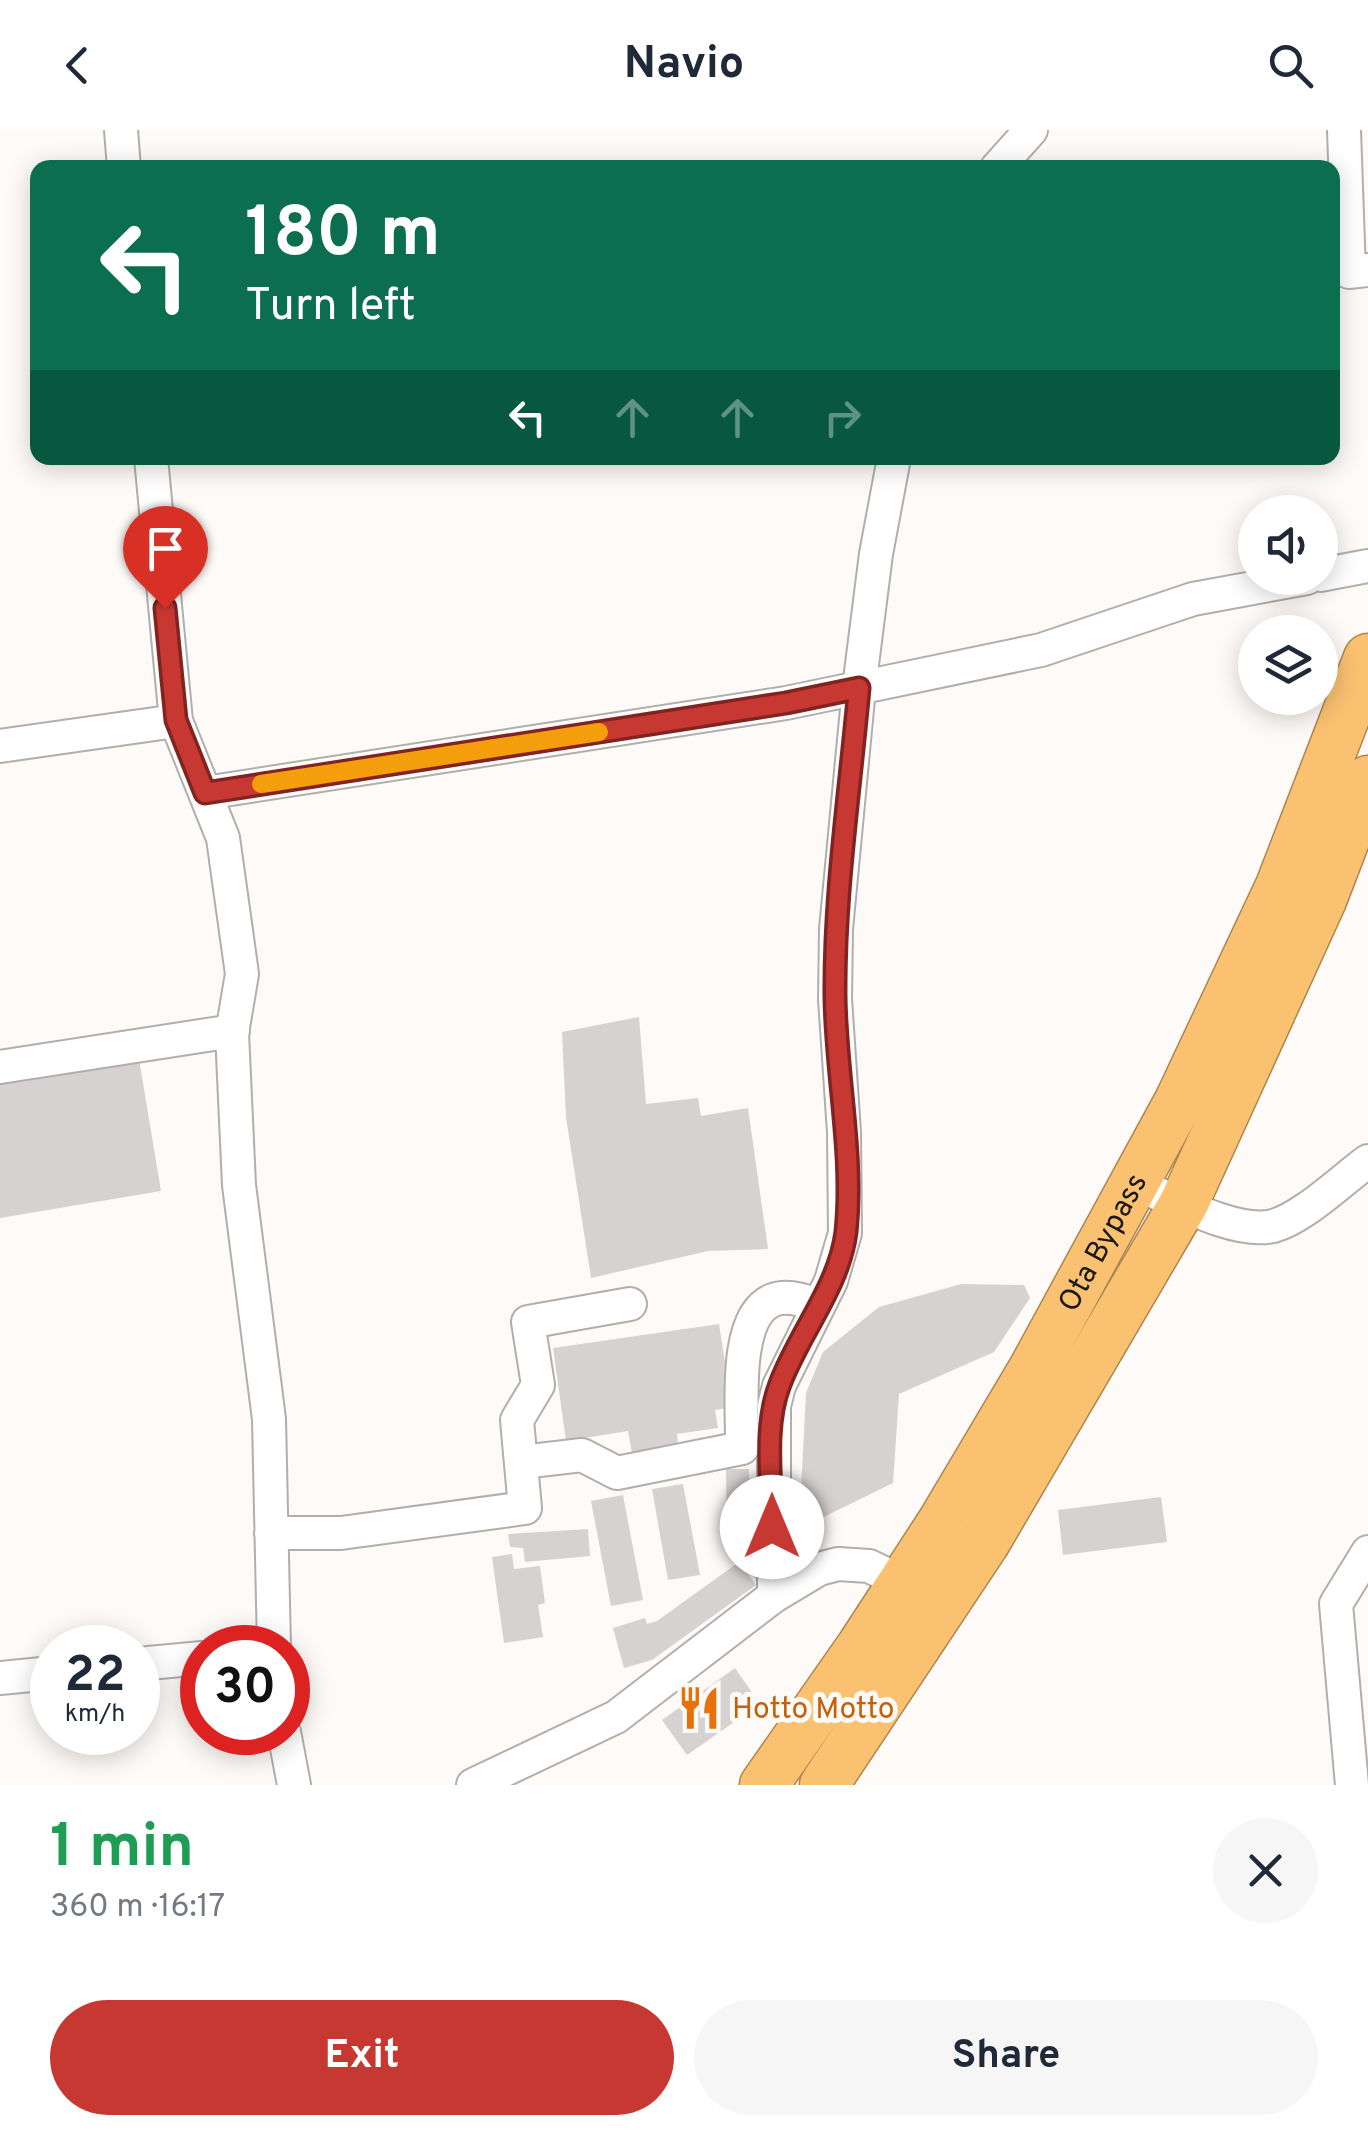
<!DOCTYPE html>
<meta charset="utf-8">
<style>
:root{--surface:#fff;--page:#f6f6f7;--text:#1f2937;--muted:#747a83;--accent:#c73833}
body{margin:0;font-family:Overpass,sans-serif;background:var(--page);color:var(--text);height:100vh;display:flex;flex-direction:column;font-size:38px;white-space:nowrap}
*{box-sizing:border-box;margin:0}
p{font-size:32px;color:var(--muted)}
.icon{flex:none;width:55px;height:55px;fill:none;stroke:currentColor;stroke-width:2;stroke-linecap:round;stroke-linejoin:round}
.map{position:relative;height:1655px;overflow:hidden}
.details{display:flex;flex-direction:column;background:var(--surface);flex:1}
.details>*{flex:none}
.top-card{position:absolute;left:30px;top:30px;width:1310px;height:305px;border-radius:20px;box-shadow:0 5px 25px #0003;background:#0b6e4f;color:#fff;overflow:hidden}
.buttons{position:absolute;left:1238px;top:365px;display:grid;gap:20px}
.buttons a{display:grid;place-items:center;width:100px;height:100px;border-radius:50%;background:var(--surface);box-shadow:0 5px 25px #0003;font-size:50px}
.speed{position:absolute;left:30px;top:1495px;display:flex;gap:20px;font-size:50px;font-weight:700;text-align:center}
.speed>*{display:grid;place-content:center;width:130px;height:130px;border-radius:50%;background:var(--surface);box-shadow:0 5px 25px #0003;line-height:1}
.speed small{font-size:25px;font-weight:400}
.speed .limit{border:15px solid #d22;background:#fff;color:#111}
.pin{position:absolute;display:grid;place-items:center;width:85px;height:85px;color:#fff;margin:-102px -42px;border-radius:50% 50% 50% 0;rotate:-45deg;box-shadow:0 0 10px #0007}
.pin .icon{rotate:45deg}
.me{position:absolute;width:110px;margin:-55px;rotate:0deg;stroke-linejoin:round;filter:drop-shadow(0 0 8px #0008)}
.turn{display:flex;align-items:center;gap:35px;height:210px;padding:0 50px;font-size:45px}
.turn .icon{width:130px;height:130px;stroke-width:2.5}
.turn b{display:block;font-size:70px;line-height:85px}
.lanes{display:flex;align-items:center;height:95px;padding:0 50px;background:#0003;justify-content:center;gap:50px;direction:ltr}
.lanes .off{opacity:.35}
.round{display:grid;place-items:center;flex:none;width:105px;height:105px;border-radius:52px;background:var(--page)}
.summary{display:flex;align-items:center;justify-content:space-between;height:170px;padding:0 50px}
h1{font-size:60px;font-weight:700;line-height:75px;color:#1e9e55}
.button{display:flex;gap:20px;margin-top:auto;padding:20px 50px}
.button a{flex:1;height:115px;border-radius:60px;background:var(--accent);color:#fff;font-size:40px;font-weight:700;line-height:115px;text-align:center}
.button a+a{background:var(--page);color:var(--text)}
header{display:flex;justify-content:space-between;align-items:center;height:130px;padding:0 50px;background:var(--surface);font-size:45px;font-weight:700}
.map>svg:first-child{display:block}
.building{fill:#d6d2d1}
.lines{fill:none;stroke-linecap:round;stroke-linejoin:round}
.minor-casing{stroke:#b1aeac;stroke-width:36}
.highway-casing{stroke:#ac8652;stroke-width:51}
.minor{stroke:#fff;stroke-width:32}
.highway{stroke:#fac171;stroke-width:48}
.route-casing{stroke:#812421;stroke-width:25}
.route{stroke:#c73833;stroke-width:18}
.slow{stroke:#f59e0b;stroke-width:18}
.labels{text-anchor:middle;stroke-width:10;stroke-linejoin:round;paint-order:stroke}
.street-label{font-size:30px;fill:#1a1918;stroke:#fdfaf7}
.food-label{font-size:30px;fill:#c56008;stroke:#fdfaf7;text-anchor:start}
</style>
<header><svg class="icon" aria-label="back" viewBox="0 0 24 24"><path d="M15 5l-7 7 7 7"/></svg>Navio<svg class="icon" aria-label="search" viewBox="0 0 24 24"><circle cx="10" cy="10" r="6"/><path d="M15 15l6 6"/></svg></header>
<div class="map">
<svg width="1368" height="1655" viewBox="0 0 1368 1655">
<rect width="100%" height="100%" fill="#fdfaf7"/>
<path class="building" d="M639,887L646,974L698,968L701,986L748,978L768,1119L708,1121L591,1148L566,987L562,902Z
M139,929L161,1061L0,1088V952Z
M961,1154L1024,1155L1030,1168L994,1222L899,1264L893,1353L799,1399L806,1263L823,1222L879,1177Z
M719,1194L732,1277L715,1280L718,1298L677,1304L678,1314L667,1316L668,1324L633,1329L628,1301L566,1311L553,1218Z
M726,1339H749L750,1423H727Z
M683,1354L700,1445L668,1450L652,1359Z
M623,1365L643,1470L611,1476L591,1371Z
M1161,1367L1167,1412L1063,1425L1058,1380Z
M588,1399L590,1426L525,1432L523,1418L510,1417L508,1404Z
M512,1424L514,1439L540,1436L545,1473L538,1475L543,1507L504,1513L492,1427Z
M739,1432L756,1455L652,1530L624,1538L613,1498L645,1488L647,1494L657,1491Z
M735,1538L760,1574L687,1625L662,1590Z"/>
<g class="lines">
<g class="minor-casing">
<path id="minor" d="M121,0L124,38
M1344,0L1349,142L1368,140
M997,38L1031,0
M151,328L176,591L223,708L242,844L232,903L239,1055L269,1289L274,1518
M1320,445L1368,436
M0,616L176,591
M205,663L786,573L1041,520L1193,469L1307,448
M0,937L233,901
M1134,1053C1171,1068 1234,1105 1273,1096C1303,1088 1342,1050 1368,1031
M522,1332L582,1325L617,1343L742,1318C743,1282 732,1186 773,1170C788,1164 804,1171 819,1175
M271,1403H341L525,1378L517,1290L538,1255L528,1192L630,1174
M774,1466V1276L779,1256L831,1151L845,1103L844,1002L835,869L836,799L859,558L876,424L894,328
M138,1534L202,1528
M0,1548L52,1543
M284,1602L294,1655
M473,1655L616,1587L774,1466L819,1439L838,1434L869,1436L919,1460
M1352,1655L1336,1474L1368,1422"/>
</g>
<g class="highway-casing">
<g id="highway">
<path id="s1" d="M764,1655L862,1515L942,1392L1033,1239L1179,971L1280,756L1368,528"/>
<path d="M824,1655L985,1413L1184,1073L1322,770L1368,650"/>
</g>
</g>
<use href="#minor" class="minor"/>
<use href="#highway" class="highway"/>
</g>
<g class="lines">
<g class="route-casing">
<path id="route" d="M165,478L176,590L205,663L786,573L859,558C850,660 834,764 835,867C836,945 854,1024 846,1102C839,1157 799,1203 780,1254C763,1297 772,1352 772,1397"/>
</g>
<use href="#route" class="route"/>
<path class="slow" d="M261,654L599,602"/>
</g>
<defs>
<g id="restaurant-bare" transform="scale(3.45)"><path d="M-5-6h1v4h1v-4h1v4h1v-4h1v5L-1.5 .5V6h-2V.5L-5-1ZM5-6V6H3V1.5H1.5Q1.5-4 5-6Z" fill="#e8710a" stroke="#fdfaf7" stroke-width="2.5" paint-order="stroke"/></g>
</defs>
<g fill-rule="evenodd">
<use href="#restaurant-bare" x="699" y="1578"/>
</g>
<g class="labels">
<g class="street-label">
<text dy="10" stroke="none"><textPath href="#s1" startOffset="640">Ota Bypass</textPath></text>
</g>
<g class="food-label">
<text x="732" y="1588">Hotto Motto</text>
</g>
</g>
</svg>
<div class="buttons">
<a><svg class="icon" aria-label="sound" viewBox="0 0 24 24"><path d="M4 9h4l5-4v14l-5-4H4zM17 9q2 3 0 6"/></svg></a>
<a><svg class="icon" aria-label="layers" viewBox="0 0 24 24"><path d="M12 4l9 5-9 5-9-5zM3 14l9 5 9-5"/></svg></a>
</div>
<div class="speed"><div>22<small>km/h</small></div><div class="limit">30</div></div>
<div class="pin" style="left:165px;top:478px;background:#d93025"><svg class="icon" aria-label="arrive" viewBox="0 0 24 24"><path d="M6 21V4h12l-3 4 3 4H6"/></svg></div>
<svg class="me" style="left:772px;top:1397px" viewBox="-20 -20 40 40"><circle r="19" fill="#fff"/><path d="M0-13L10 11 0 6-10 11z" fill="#c73833"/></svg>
<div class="top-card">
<div class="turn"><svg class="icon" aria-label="left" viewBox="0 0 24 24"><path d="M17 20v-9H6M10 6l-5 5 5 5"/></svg><div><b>180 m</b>Turn left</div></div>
<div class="lanes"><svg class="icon" aria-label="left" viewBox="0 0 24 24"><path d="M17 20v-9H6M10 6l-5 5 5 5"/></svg><svg class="icon off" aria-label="ahead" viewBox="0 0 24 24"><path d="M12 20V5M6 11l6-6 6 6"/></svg><svg class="icon off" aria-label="ahead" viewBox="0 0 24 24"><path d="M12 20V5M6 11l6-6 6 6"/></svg><svg class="icon off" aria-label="right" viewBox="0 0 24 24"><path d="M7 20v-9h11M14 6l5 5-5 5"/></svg></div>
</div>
</div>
<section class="details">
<div class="summary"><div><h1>1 min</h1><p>360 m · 16:17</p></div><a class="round"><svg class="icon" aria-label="close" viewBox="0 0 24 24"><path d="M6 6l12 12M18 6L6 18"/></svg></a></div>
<div class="button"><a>Exit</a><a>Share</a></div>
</section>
